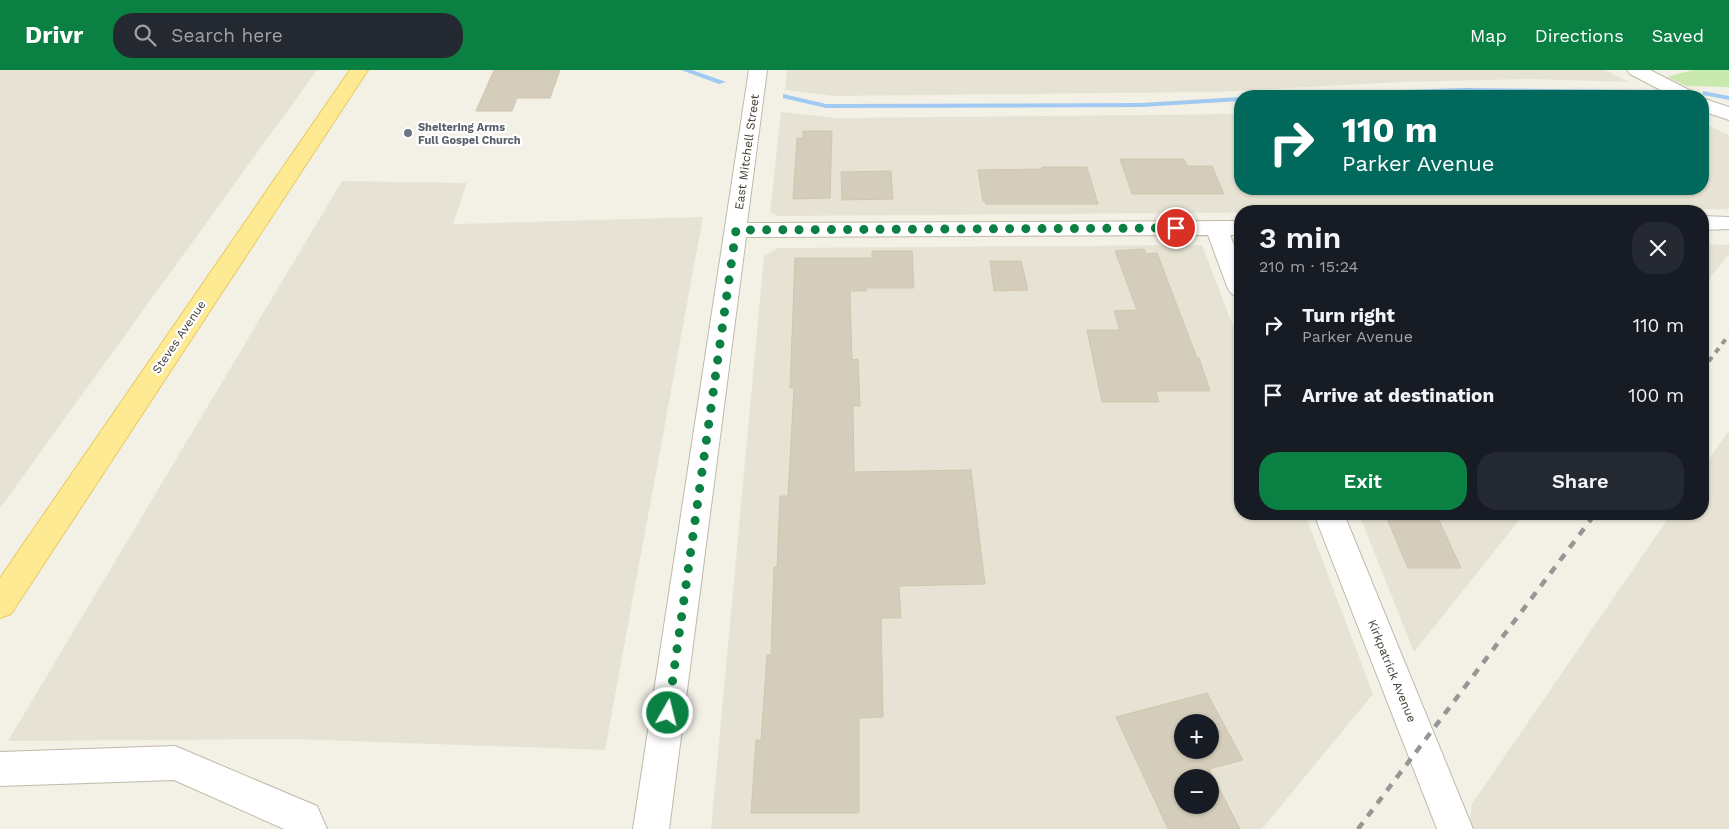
<!DOCTYPE html>
<meta charset="utf-8">
<style>
:root{--surface:#171b24;--page:#242831;--text:#f1f3f6;--muted:#9ea1a6;--accent:#0b8043}
body{margin:0;font-family:"Work Sans",sans-serif;background:var(--page);color:var(--text);height:100vh;display:flex;flex-direction:column;font-size:19px;white-space:nowrap}
*{box-sizing:border-box;margin:0}
p{font-size:16px;color:var(--muted)}
.icon{flex:none;width:28px;height:28px;fill:none;stroke:currentColor;stroke-width:2;stroke-linecap:round;stroke-linejoin:round}
.map{position:relative;flex:1;overflow:hidden}
.sheet{position:absolute;left:1234px;top:135px;width:475px;height:315px;display:flex;flex-direction:column;background:var(--surface);border-radius:20px;box-shadow:0 1px 4px #0004}
.sheet>*{flex:none}
.hud{position:absolute;left:1234px;top:20px;width:475px;height:105px;border-radius:20px;box-shadow:0 1px 4px #0004;background:#00695c;color:#fff;overflow:hidden}
.fabs{position:absolute;left:1174px;top:644px;display:grid;gap:10px}
.fabs a{display:grid;place-items:center;width:45px;height:45px;border-radius:50%;background:var(--surface);box-shadow:0 1px 4px #0004;font-size:25px}
.pin{position:absolute;display:grid;place-items:center;width:42px;height:42px;color:#fff;margin:-21px;border:2px solid #fff;border-radius:50%;box-shadow:0 1px 5px #0007}
.me{position:absolute;width:55px;margin:-28px;rotate:8deg;stroke-linejoin:round;filter:drop-shadow(0 0 4px #0008)}
.turn{display:flex;align-items:center;gap:18px;height:105px;padding:0 25px;font-size:22px}
.turn .icon{width:65px;height:65px;stroke-width:2.5}
.turn b{display:block;font-size:35px;line-height:42px}
.round{display:grid;place-items:center;flex:none;width:52px;height:52px;border-radius:20px;background:var(--page)}
.overview{display:flex;align-items:center;justify-content:space-between;height:85px;padding:0 25px}
h1{font-size:30px;font-weight:600;line-height:38px}
.button{display:flex;gap:10px;margin-top:auto;padding:10px 25px}
.button a{flex:1;height:58px;border-radius:20px;background:var(--accent);color:#fff;font-size:20px;font-weight:600;line-height:58px;text-align:center}
.button a+a{background:var(--page);color:var(--text)}
ul{padding:0;list-style:none}
li{display:flex;align-items:center;gap:15px;height:70px;padding:0 25px}
li div{flex:1}
li b{display:block;font-size:19px}
li em{font-style:normal}
header{display:flex;align-items:center;gap:30px;box-sizing:border-box;height:70px;padding:0 25px;background:var(--accent);color:#fff}
header strong{font-size:24px}
nav{display:flex;gap:28px;margin-inline-start:auto;font-size:18px}
.search{width:350px;height:45px;background:var(--page);display:flex;align-items:center;gap:12px;box-sizing:border-box;padding:0 18px;border-radius:20px;color:var(--muted);font-size:19px}
.map>svg:first-child{display:block}
.residential{fill:#e7e3d4;fill-rule:evenodd}
.green{fill:#c9e9ae}
.lines{fill:none;stroke-linecap:round;stroke-linejoin:round}
.stream{fill:#a1caf2;fill-rule:evenodd}
.building{fill:#d5cdbb;stroke:#d0c6ae;fill-rule:evenodd}
.minor-casing{stroke:#bfb9a9;stroke-width:2}
.major-casing{stroke:#e6ca62;stroke-width:2}
.minor{fill:#fff;fill-rule:evenodd}
.major{fill:#ffea94;fill-rule:evenodd}
.rail-far1{stroke:#969696;stroke-width:4;stroke-dasharray:5.5 5.5;stroke-linecap:butt}
.rail{stroke:#969696;stroke-width:4.5;stroke-dasharray:8 8;stroke-linecap:butt}
.route{stroke:#0b8043;stroke-width:9;stroke-dasharray:0 16.2}
.worship-dot{fill:#6b7280;stroke:#fff;stroke-width:2}
.labels{text-anchor:middle;stroke-width:4.5;stroke-linejoin:round;paint-order:stroke}
.far-worship-label{font-size:11px;font-weight:bold;fill:#5b616d;stroke:#fff;text-anchor:start}
.street-label{font-size:12px;fill:#464135;stroke:#fff}
</style>
<header>
<strong>Drivr</strong>
<div class="search"><svg class="icon" aria-label="search" viewBox="0 0 24 24"><circle cx="10" cy="10" r="6"/><path d="M15 15l6 6"/></svg>Search here</div>
<nav><a>Map</a><a>Directions</a><a>Saved</a></nav>
</header>
<div class="map">
<svg width="1729" height="759" viewBox="0 0 1729 759">
<rect width="100%" height="100%" fill="#f3f1e6"/>
<path class="residential" d="M1,0H317L0,438V1Z
M787,0H1605L1629,12L1529,9L1403,12L1214,22L833,26L785,20Z
M781,42L837,48L1240,44V119H1702L1703,53L1729,65V139L779,146L770,143Z
M342,111L467,113L453,154L703,147L605,680L294,669L8,671Z
M1703,174L1729,175V184L1703,217Z
M1202,175L1240,274V444H1305L1373,624L1262,759H711L764,186L778,178ZM1182,652H1210V680H1182ZM1182,708H1210V735H1182Z
M1729,360V759H1469L1472,734L1671,444H1702L1703,398Z
M1359,444H1524L1414,582Z"/>
<path class="green" d="M1693,0H1729V17L1686,16L1667,7Z"/>
<g class="lines">
<path class="stream" d="M681,0H692L726,12L719,14Z
M1464,18L1648,20L1652,22L1648,24L1464,22L1275,26L1279,24Z
M1703,21L1729,26V30L1703,25Z
M783,24L826,34L1141,33L1240,27V31L1141,37L826,38L783,28Z"/>
</g>
<path class="building" d="M494,0H560L550,28H517L512,41H476Z
M803,61H832L830,128L793,129L797,68H803Z
M1120,89H1184L1187,96H1212L1224,124H1132Z
M1042,97H1087L1098,134H986L985,131H983L978,100L1042,99Z
M891,101L893,129L842,130L841,102Z
M1144,179L1146,184L1157,183L1197,288H1199L1210,321H1156L1159,332H1102L1087,260H1120L1114,241L1137,240L1115,181Z
M872,181H912L914,218H866V221H850L852,290L858,289L860,336H853L854,402L971,400L985,514L899,516L901,548H881L883,647L859,648V743H751L756,670H761L767,585H771L774,497H777L780,426H788L794,318H790L795,188H872Z
M990,191H1021L1028,220L994,221Z
M1385,444H1436L1461,498H1408Z
M1207,623L1243,690L1209,699L1240,759H1168L1116,647ZM1182,652H1210V680H1182ZM1182,708H1210V735H1182Z"/>
<g class="lines">
<g class="minor-casing">
<path id="minor" d="M749,0H767L747,153L1240,151V165H1230L1240,190V227L1232,224L1228,219L1208,165L746,167L669,759H633Z
M1627,0H1650L1693,22L1695,26H1672L1630,4Z
M1702,28L1729,37V50L1702,41Z
M1702,146L1729,147V159L1702,160Z
M1314,444H1344L1473,759H1437Z
M175,676L317,736L327,759H284L174,710L0,716V682Z"/>
</g>
<g class="major-casing">
<path id="major" d="M350,0H368L11,544L0,548V508Z"/>
</g>
<use href="#minor" class="minor"/>
<use href="#major" class="major"/>
<path class="rail-far1" d="M1702,300L1729,265"/>
<path class="rail" d="M1358,759L1595,444"/>
</g>
<g class="lines">
<path class="route" d="M668,643L736,160L1176,158"/>
</g>
<circle class="worship-dot" cx="408" cy="63" r="5"/>
<g class="labels">
<g class="far-worship-label">
<text x="418" y="61">Sheltering Arms<tspan x="418" dy="13">Full Gospel Church</tspan></text>
</g>
<g class="street-label">
<text transform="translate(747 82) rotate(-82)" y="4">East Mitchell Street</text>
<text transform="translate(179 267) rotate(-56)" y="4">Steves Avenue</text>
<text transform="translate(1392 601) rotate(68)" y="4">Kirkpatrick Avenue</text>
</g>
</g>
</svg>
<div class="fabs">
<a>+</a>
<a>−</a>
</div>
<div class="pin" style="left:1176px;top:158px;background:#d93025"><svg class="icon" aria-label="arrive" viewBox="0 0 24 24"><path d="M6 21V4h12l-3 4 3 4H6"/></svg></div>
<svg class="me" style="left:668px;top:643px" viewBox="-20 -20 40 40"><circle r="17" fill="#0b8043" stroke="#fff" stroke-width="3"/><path d="M0-11L8 9 0 5-8 9z" fill="#fff"/></svg>
<div class="hud">
<div class="turn"><svg class="icon" aria-label="right" viewBox="0 0 24 24"><path d="M7 20v-9h11M14 6l5 5-5 5"/></svg><div><b>110 m</b>Parker Avenue</div></div>
</div>
<section class="sheet">
<div class="overview"><div><h1>3 min</h1><p>210 m · 15:24</p></div><a class="round"><svg class="icon" aria-label="close" viewBox="0 0 24 24"><path d="M6 6l12 12M18 6L6 18"/></svg></a></div>
<ul>
<li><svg class="icon" aria-label="right" viewBox="0 0 24 24"><path d="M7 20v-9h11M14 6l5 5-5 5"/></svg><div><b>Turn right</b><p>Parker Avenue</p></div><em>110 m</em></li>
<li><svg class="icon" aria-label="arrive" viewBox="0 0 24 24"><path d="M6 21V4h12l-3 4 3 4H6"/></svg><div><b>Arrive at destination</b></div><em>100 m</em></li>
</ul>
<div class="button"><a>Exit</a><a>Share</a></div>
</section>
</div>
